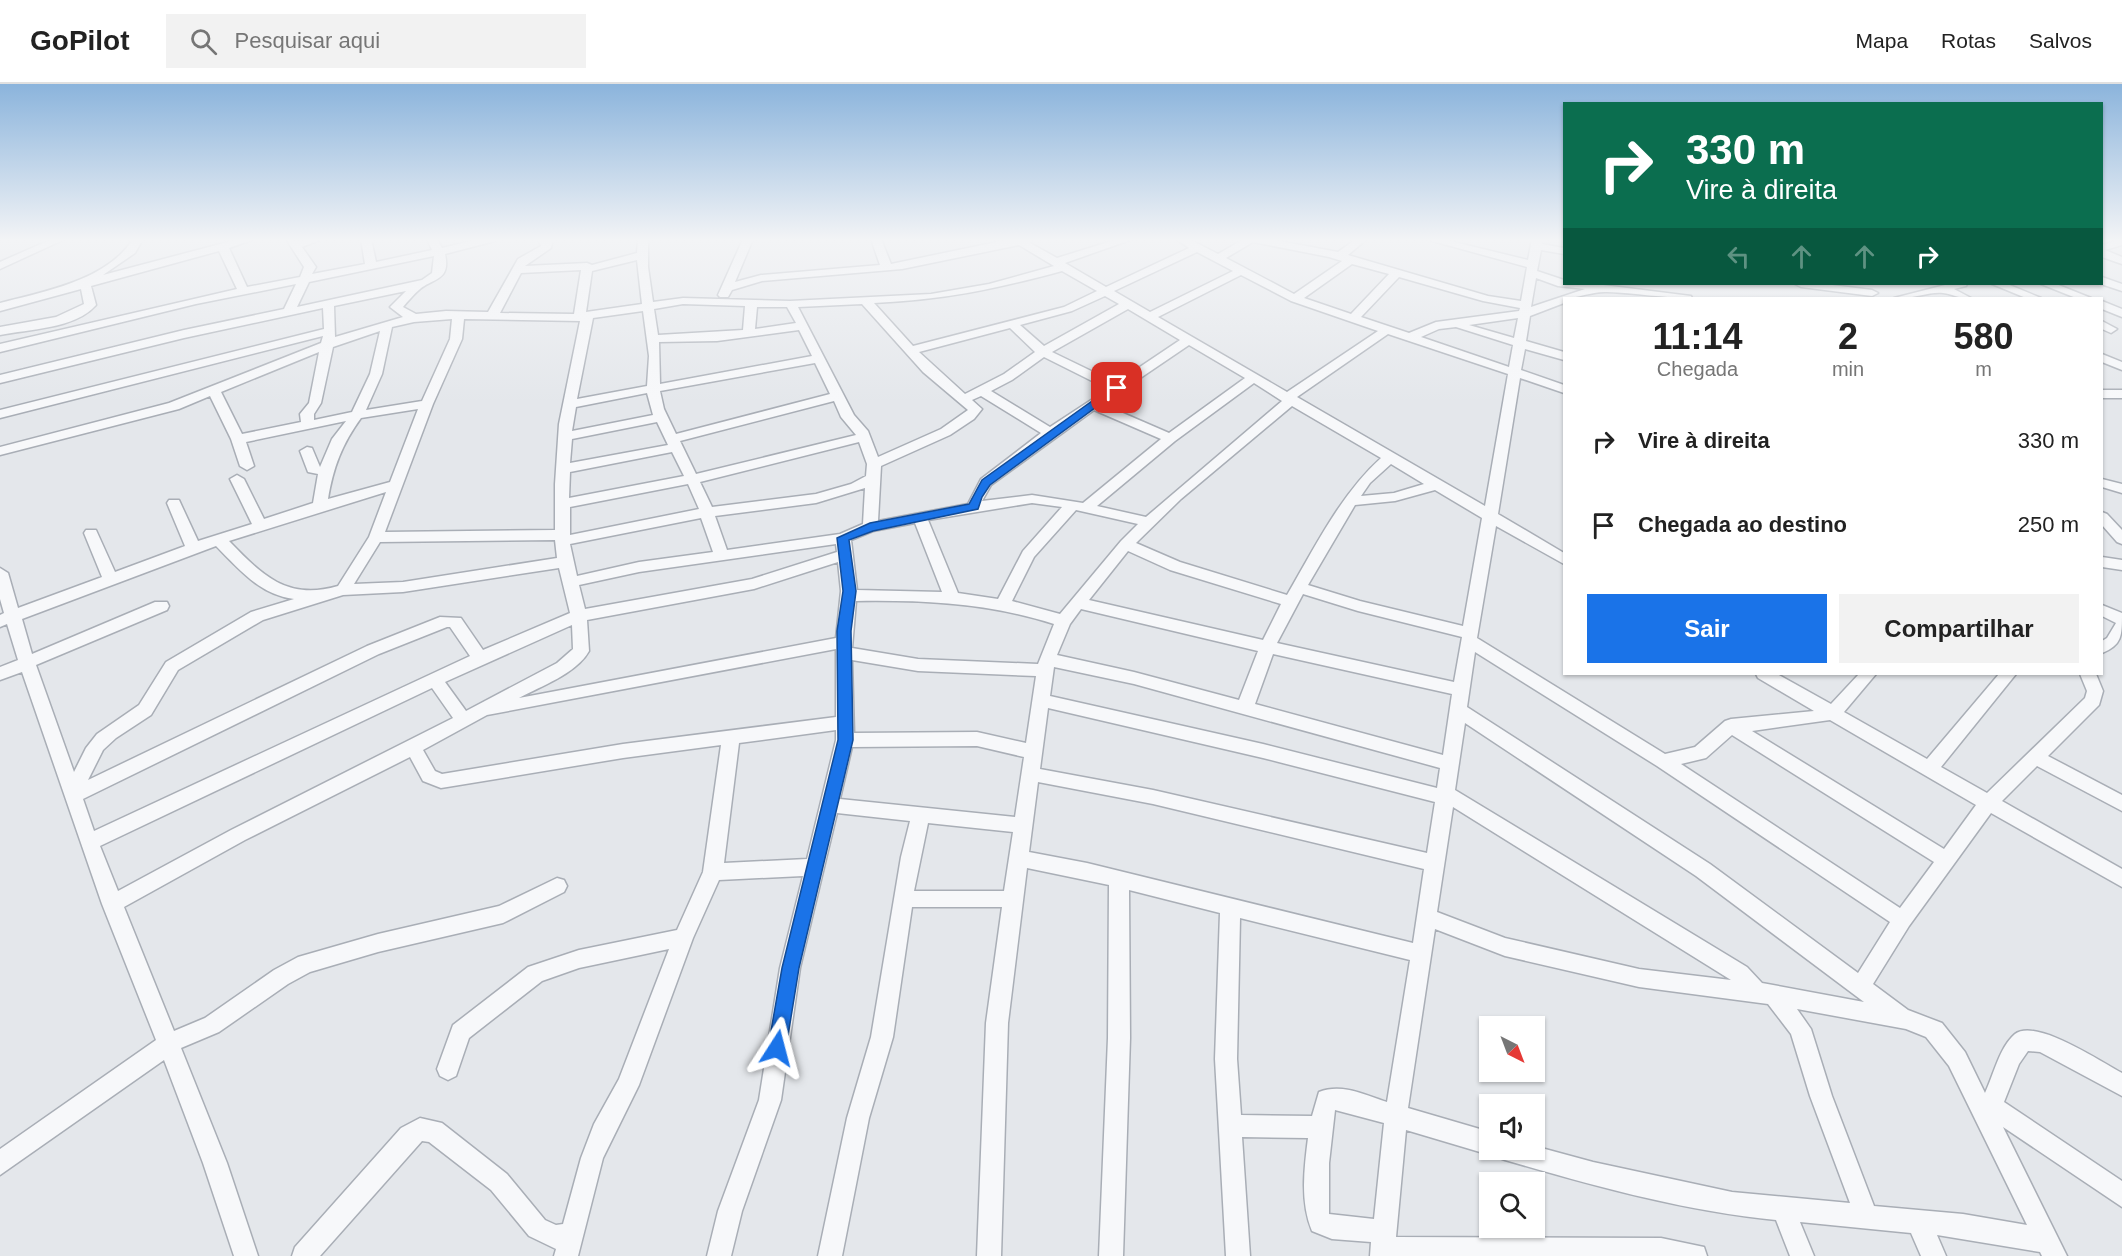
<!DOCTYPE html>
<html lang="pt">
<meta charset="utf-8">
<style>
:root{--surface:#fff;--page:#f2f2f2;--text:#222;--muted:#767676;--line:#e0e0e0;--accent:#1a73e8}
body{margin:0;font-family:Helvetica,sans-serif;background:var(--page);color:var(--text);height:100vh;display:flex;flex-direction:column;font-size:22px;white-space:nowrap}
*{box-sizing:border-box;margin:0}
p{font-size:20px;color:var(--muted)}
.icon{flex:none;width:33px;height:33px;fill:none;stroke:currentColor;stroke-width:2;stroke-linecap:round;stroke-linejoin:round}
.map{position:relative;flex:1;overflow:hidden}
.details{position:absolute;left:1563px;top:213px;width:540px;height:378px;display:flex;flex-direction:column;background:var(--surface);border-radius:0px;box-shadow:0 2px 4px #0004}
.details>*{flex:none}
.banner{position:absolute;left:1563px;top:18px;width:540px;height:183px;border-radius:0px;box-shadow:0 2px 4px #0004;background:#0b6e4f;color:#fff;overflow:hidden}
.needle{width:39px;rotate:138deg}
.fabs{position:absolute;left:1479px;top:932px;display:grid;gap:12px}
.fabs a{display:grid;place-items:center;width:66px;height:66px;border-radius:0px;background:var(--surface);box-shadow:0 2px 4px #0004;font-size:30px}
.pin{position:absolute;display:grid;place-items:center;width:51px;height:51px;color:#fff;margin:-26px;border-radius:12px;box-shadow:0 3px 9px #0006}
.me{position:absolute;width:66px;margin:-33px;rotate:9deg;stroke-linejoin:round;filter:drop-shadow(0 0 4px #0008)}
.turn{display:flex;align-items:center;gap:21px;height:126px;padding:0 24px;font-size:27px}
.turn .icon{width:78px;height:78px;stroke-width:2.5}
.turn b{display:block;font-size:42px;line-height:51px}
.lanes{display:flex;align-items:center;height:57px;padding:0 24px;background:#0003;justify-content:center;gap:30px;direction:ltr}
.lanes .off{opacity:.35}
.eta{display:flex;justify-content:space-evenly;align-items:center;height:102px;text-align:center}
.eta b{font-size:36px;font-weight:800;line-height:42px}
.primary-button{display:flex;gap:12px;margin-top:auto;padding:12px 24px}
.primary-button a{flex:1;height:69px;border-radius:0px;background:var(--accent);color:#fff;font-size:24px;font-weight:800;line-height:69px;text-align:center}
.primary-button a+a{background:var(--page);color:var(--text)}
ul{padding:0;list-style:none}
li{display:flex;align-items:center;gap:18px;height:84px;padding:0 24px}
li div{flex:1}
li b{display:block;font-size:22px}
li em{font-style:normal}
header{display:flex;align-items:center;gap:36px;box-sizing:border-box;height:84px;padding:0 30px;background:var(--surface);border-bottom:2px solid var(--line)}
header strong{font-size:28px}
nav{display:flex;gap:33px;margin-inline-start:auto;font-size:21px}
.search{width:420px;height:54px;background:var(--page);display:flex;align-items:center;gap:15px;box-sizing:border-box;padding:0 21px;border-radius:0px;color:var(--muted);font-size:22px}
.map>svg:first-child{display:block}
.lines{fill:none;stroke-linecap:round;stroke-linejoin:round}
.minor-casing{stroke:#a9aeb6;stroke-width:3}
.minor{fill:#f7f8fa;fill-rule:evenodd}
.route{fill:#1a73e8;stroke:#114b97;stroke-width:1.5}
</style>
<header>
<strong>GoPilot</strong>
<div class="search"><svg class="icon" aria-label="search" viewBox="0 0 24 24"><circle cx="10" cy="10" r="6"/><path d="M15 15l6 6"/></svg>Pesquisar aqui</div>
<nav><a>Mapa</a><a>Rotas</a><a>Salvos</a></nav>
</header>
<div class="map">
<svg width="2122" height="1172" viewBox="0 0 2122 1172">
<rect width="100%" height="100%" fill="#e4e7eb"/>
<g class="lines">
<g class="minor-casing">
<path id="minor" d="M52,155H65L0,185V178Z
M133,155H143L135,169L103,191L239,155H255L229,164L247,203L300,193L304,183L286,155L298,157L322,155L302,163L316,183L312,190L365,180L361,155H371L376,178L432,166L427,155H437L442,164L479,155H496L495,157L445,170C451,197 433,194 420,205C414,210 408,217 403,223L416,230L446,227L488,228L518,175L541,162L538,155H549L552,158L551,164L525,182L587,179L592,181L637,169L638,155H648V183L653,218L683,214L790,217L931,210L989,200L1054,182L1019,161L902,185L762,197L732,206L728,213H720L718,211L743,155H753L735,198L761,191L880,181L871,155H881L891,180L1011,155H1033L1030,159L1057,174L1118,155H1133L1065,179L1106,203L1189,164L1176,155H1189L1218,170L1244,155H1269L1338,168L1356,155H1367L1348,171L1488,212L1521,217L1527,183L1425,155H1442L1528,176L1532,155H1542V160L1564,164V170L1541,166L1537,187L1564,196V200H1595L1691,212L1692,214C1663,214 1635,209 1607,208C1593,207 1579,214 1564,214V219L1530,232L1526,257L1564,268V276L1525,265L1521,286L1564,301V309L1520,294L1498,430L1564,469V480L1496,442L1477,554L1665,670L1695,663L1725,637L1731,635L1814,627L1758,594L1756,590H1777L1831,620L1859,590H1876L1844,628L1927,675L1999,590H2016L1941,683L1987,709L2085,614L2087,607L2080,590H2096L2103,607L2099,621L2048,672L2122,711V727L2037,682L2002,717L2122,785V803L1991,729L1909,842L1873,900L1908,926L1942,939L1965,968L1985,1009C1994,990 1999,964 2015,950C2036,934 2101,978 2122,989V1012L2040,968L2028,967L2019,980L2004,1018L2122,1097V1123L2003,1043L2067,1172H2042L2040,1168L1937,1151L1946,1172H1921L1911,1149L1800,1138L1814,1172H1790L1776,1136C1684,1127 1594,1102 1505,1076L1497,1073L1495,1069L1490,1071L1406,1046L1396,1153L1661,1154L1704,1163L1707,1172H1370L1371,1158L1332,1155L1312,1147C1300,1118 1304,1085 1308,1054L1242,1053L1250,1172H1226L1215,975L1220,829L1129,806L1130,954L1123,1172H1099L1108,954L1109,801L1027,784L1008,939L1001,1172H977L986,939L1002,823H912L893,953L869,1034L842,1172H818L847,1034L871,953L901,773L910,737L837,729L800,884L781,1016L742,1127L731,1172H707L718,1127L759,1016L780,884L803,792L719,796L693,854L639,1001L603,1074L578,1172H554L556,1165L529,1152L491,1106L429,1058L422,1057L320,1172H292L295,1163L401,1044L420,1034L442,1039L507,1090L545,1136L556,1141L563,1140L581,1074L594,1040L619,995L669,865L579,884L542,897L469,954L456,992L448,996L440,992L437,985L453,941L528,883L579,866L677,846L703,788L721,661L623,674L441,704L423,697L410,673L245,756L124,823L174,947L205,934L274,886L298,873L378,850L499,822L557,794L564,796L567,802L564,808L503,839L378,868L310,888L288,900L219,948L181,964L227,1079L258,1172H234L203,1079L164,976L0,1091V1065L156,956L102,820L22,588L0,596V583L18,576L7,540L0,543V531L4,529L0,515V484L8,489L18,524L102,493L84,449L86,446H96L115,488L185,462L167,419L169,416H179L198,457L252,440L230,395L237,391L244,395L264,435L313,419L318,390L308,388L300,367L307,363L312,364L320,383L332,355L346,337L246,358L254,382L247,386L240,382L231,355L210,312L179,325L0,371V363L169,319L321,259L323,252L0,334V326L324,245L323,224L184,254L0,299V291L184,246L284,225L296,200L196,220L0,268V260L237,205L219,167L91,202L96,221C75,245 29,245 0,251V243L56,233L84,220L81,205L0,227V219C43,208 108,196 133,155ZM1253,158L1329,173L1342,177L1294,210L1226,174ZM1197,168L1233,187L1150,228L1114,207ZM434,172L432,189L422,196L297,223L309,198ZM637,176L642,220L586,228L592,187ZM1352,180L1389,190L1351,230L1304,214ZM581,186L574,230L500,229L521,189ZM1062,187L1097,207L1064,223L913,262L874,219C944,216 996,205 1062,187ZM1241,191L1291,217L1378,247L1287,308L1158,233ZM1399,193L1483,217L1520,224L1519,227L1436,238L1409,249L1361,233ZM1536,194L1558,202L1585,205L1531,223ZM406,207L390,223L403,233L335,253L334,222ZM1105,212L1119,220L1044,262L1020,241L1072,227ZM683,220L745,222L743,246L658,251L654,225ZM862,220L923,288L968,326L941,345L878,373L868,347L854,331L798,223ZM757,223H787L796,239L755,245ZM1128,225L1180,256L1116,299L1052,268ZM643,227L649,272L647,302L577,315L593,234ZM1518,234L1514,254L1469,241ZM452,235L450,255L422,317L366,326L382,290L392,243L414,238ZM464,235L580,237L559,340L555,400V446L385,448L433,320L462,255ZM1456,243L1513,261L1509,283L1421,253L1439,245ZM1010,244L1035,268L1004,290L965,310L919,268ZM799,246L812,272L660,300L659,258L717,257ZM380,247L370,290L352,328L314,336V330L321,319L333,263ZM1388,250L1508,290L1485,422L1297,313ZM1189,261L1245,294L1169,349L1102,320ZM319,268L309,319L300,330L301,338L242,350L221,308ZM1044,273L1108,305L1050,343L991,307L1012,296ZM815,279L830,310L676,350L664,325L660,307ZM1254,299L1282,317L1146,433L1097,422L1175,357ZM647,309L653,331L572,347L576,323ZM981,312L1041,349L981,395L968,420L878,437L881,382L950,351L974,335L982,325L972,316ZM834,317L841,333L856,351L696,390L680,357ZM1292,322L1381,374C1340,411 1314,465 1287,511L1180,478L1136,459L1181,415ZM418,325L390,398L328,415C333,384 342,360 361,334ZM1094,326L1161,355L1083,419L1032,411L982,417L991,401ZM657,338L668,361L570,379L572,355ZM859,358L867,380L866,392L851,400L816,410L712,423L700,398ZM672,368L684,392L569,414L570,388ZM1391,380L1424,400L1394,409L1361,412L1370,399ZM688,400L699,425L570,451V423ZM865,404L863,440L840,450L727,466L715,432L816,419ZM1435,406L1482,434L1463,542L1360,517L1308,501L1355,421L1395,417ZM386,408L369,453L338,502C287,517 262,491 229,457ZM1032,419L1062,423L1023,467L998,515L958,509L928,436ZM1076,426L1138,440L1121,457L1060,530L1012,517L1034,473ZM701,434L713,468L639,478L577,492L570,460ZM915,439L942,508L857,506L851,456L873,447ZM555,456L557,474L403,498L354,500L380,458ZM836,460L837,468L752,495L585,525L579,501L639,488ZM216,462C239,485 260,511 294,515L251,528L166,578L139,621L97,650L86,664L74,688L36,581L167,526L169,522L167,518H155L32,570L22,535ZM1128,467L1170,486L1281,520L1263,556L1089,516ZM838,478L841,507L836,554L519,614C541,602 576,590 589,567L587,536L754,505ZM559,484L570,529L483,566L461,534L440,533L367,562L88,696L103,666L116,654L151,631L178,586L263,536L343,511L403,508ZM1303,510L1358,527L1462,553L1454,598L1277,559ZM856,517C923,516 989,519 1054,540L1038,580L918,575L852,564ZM1081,525L1258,567L1239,616L1134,588L1057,571L1070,540ZM572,541L573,565L557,579L466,627L445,598ZM447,543H450L470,572L94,747L83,715L379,570ZM836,565V633L623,660L442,690L435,687L423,666L487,631ZM1475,568L1657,682L1890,838L1858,889L1710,780L1467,623ZM1273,570L1452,610L1443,671L1255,620ZM852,576L918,587L1036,592L1026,659L977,648L854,649ZM1054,583L1134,600L1440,684L1437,704L1263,660L1050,612ZM432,604L453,634L231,746L118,807L100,762ZM1048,624L1263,674L1435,718L1427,769L1153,706L1040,685ZM1830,636L1976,721L1944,765L1752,647ZM1465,639L1696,792L1864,918L1762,899L1747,883L1455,706ZM836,646V656L807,775L724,779L739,659ZM1732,651L1934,778L1900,824L1681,680L1706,674ZM977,662L1024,673L1015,733L840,715L852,663ZM1038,698L1153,720L1424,785L1413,859L1087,779L1029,768ZM1453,723L1731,896L1639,885L1505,854L1437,828ZM928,739L1013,748L1004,807H914ZM1240,834L1410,876L1387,1018C1365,1011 1342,999 1319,1008L1312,1032L1241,1031L1237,975ZM1435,845L1505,872L1639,903L1768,920L1791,950L1810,1012L1850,1119L1732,1108L1593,1078L1534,1062V1065H1490V1048L1408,1024ZM1797,925L1906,945L1926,953L1949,982L2027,1141L1963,1130L1874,1122L1832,1012L1811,945ZM1335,1026L1384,1039L1374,1135L1329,1130V1079Z
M2122,155V161L2105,166L2122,173V180L2102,173V161Z
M2102,193L2122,200V207L2101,200Z
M1795,200H1824L1872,206L1878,209L1872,212L1801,203Z
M1949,200H1967L1966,202L1954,205L1971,214C1959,215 1953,210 1943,209C1931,207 1910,216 1894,214Z
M1992,200H2007L2041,214H2026Z
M2041,200H2056L2091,214H2076Z
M2102,217L2122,225V233L2102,225Z
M2102,237L2117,245L2111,249L2102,245Z
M2102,270L2122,278V286L2102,278Z
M2102,306H2122V314H2102Z
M2102,395L2122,400V409L2102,403Z
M2102,428L2107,430L2122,446V460L2117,458L2102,441Z
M2102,473L2122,476V486L2102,483Z
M2102,521L2122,529C2122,552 2122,561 2102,569V557L2107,554L2116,539L2102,532Z"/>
</g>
<use href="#minor" class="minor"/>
</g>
<linearGradient id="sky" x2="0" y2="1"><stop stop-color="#8bb4dc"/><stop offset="0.49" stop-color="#f3f4f6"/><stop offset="1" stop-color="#f3f4f6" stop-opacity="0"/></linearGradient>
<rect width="2122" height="319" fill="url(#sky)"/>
<path class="route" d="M1113,302L1122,304L990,401L982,413L978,425L873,447L849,456L856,507L851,547L853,656L799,884L786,964L783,970L777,972L771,970L768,964L782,884L838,656L837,547L843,507L837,454L870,439L969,420L982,396Z"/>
</svg>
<div class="fabs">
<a><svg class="needle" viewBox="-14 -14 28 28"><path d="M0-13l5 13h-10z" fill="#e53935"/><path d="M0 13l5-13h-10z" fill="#767676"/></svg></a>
<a><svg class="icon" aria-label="sound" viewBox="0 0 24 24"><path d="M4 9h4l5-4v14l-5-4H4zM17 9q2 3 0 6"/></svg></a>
<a><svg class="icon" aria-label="search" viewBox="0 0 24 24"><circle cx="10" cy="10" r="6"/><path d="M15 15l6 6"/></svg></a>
</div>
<div class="pin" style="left:1117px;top:304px;background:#d93025"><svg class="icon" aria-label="arrive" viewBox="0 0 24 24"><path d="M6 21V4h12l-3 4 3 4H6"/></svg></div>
<svg class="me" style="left:777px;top:964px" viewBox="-20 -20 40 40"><path d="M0-17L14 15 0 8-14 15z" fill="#1a73e8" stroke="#fff" stroke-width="4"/></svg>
<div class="banner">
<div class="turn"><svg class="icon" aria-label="right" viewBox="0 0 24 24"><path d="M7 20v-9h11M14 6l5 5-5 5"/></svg><div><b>330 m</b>Vire à direita</div></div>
<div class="lanes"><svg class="icon off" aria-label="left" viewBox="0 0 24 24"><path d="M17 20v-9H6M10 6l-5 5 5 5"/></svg><svg class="icon off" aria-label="ahead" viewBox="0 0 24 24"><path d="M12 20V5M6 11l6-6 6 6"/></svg><svg class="icon off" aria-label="ahead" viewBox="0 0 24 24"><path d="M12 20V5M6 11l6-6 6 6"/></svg><svg class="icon" aria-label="right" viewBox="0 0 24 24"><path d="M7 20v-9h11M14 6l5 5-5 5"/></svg></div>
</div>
<section class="details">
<div class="eta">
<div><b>11:14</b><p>Chegada</p></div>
<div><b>2</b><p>min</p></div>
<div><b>580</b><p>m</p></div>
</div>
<ul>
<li><svg class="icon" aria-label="right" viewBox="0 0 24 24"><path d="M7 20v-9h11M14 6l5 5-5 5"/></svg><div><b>Vire à direita</b></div><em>330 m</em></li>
<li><svg class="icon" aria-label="arrive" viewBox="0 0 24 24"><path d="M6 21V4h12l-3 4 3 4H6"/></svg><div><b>Chegada ao destino</b></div><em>250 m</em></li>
</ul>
<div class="primary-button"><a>Sair</a><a>Compartilhar</a></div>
</section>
</div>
